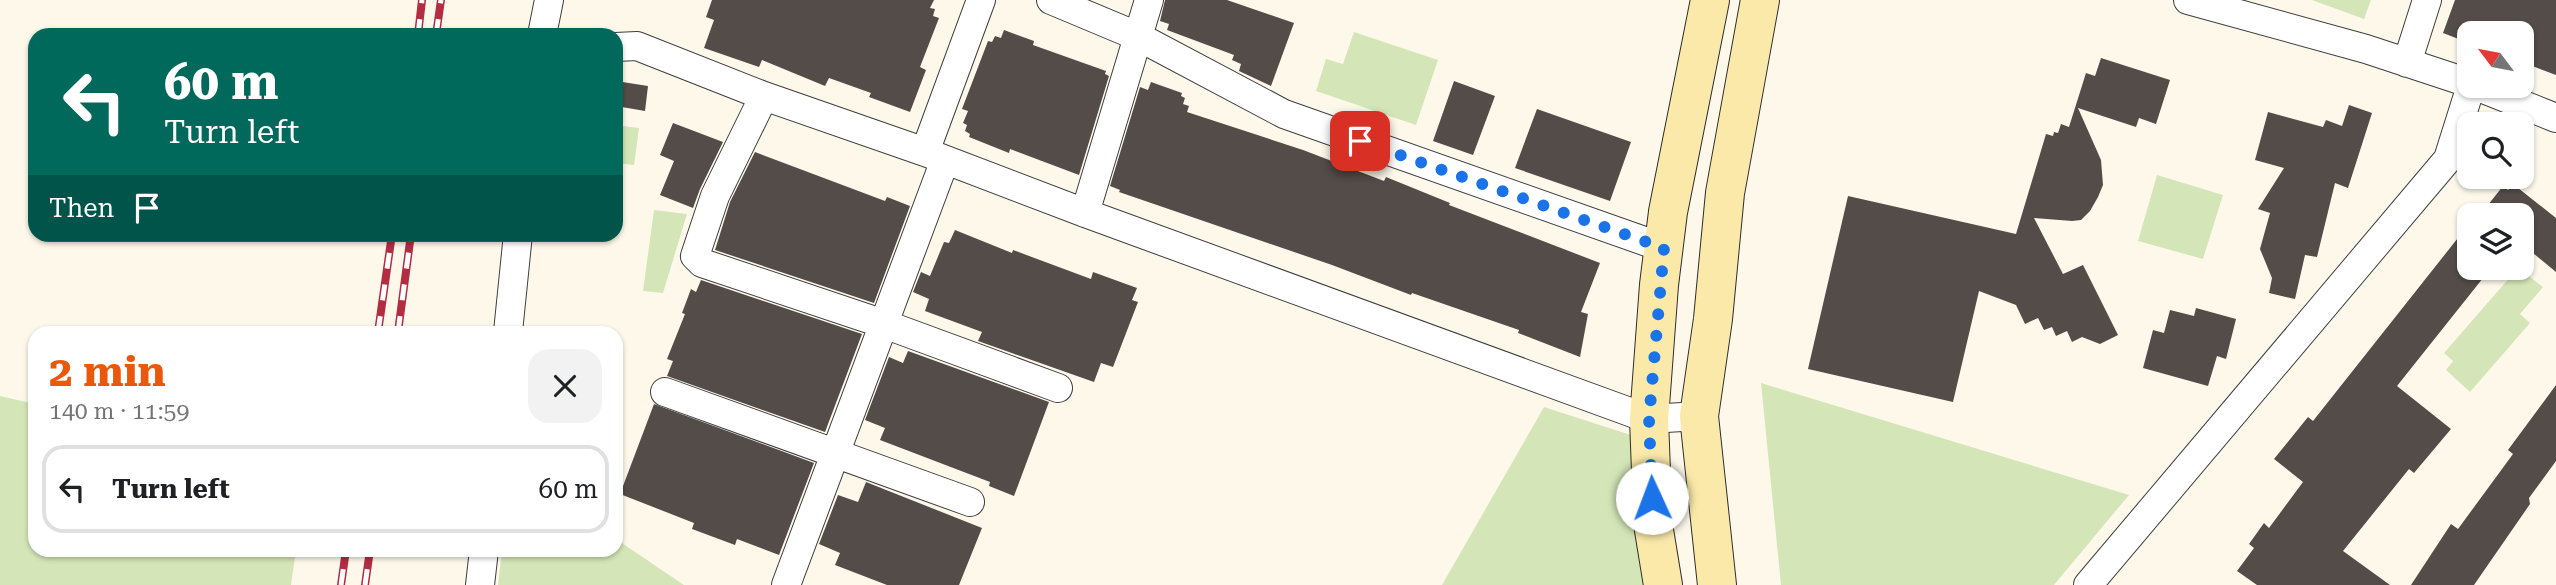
<!DOCTYPE html>
<meta charset="utf-8">
<style>
:root{--surface:#fff;--page:#f2f2f2;--text:#202124;--muted:#757577;--line:#e0e0e0;--accent:#ea580c}
body{margin:0;font-family:"Roboto Serif",serif;background:var(--page);color:var(--text);height:100vh;display:flex;flex-direction:column;font-size:26px;white-space:nowrap}
*{box-sizing:border-box;margin:0}
p{font-size:23px;color:var(--muted)}
.icon{flex:none;width:38px;height:38px;fill:none;stroke:currentColor;stroke-width:2;stroke-linecap:round;stroke-linejoin:round}
.map{position:relative;flex:1;overflow:hidden}
.side{position:absolute;left:28px;top:326px;width:595px;height:231px;display:flex;flex-direction:column;background:var(--surface);border-radius:21px;box-shadow:0 2px 5px #0004}
.side>*{flex:none}
.top-card{position:absolute;left:28px;top:28px;width:595px;height:214px;border-radius:21px;box-shadow:0 2px 5px #0004;background:#00695c;color:#fff;overflow:hidden}
.needle{width:46px;rotate:302deg}
.controls{position:absolute;left:2457px;top:21px;display:grid;gap:14px}
.controls a{display:grid;place-items:center;width:77px;height:77px;border-radius:14px;background:var(--surface);box-shadow:0 2px 5px #0004;font-size:35px}
.pin{position:absolute;display:grid;place-items:center;width:60px;height:60px;color:#fff;margin:-30px;border-radius:14px;box-shadow:0 4px 10px #0006}
.me{position:absolute;width:77px;margin:-38px;rotate:358deg;stroke-linejoin:round;filter:drop-shadow(0 0 5px #0008)}
.turn{display:flex;align-items:center;gap:24px;height:147px;padding:0 21px;font-size:32px}
.turn .icon{width:91px;height:91px;stroke-width:2.5}
.turn b{display:block;font-size:49px;line-height:60px}
.then{display:flex;align-items:center;height:66px;padding:0 21px;background:#0003;gap:14px;font-size:26px}
.round{display:grid;place-items:center;flex:none;width:74px;height:74px;border-radius:21px;background:var(--page)}
.overview{display:flex;align-items:center;justify-content:space-between;height:119px;padding:0 21px}
h1{font-size:42px;font-weight:700;line-height:52px;color:var(--accent)}
ul{padding:0;list-style:none}
li{display:flex;align-items:center;gap:21px;height:88px;margin:0 14px 10px;padding:0 7px;border:4px solid var(--line);border-radius:21px}
li div{flex:1}
li b{display:block;font-size:26px}
li em{font-style:normal}
.map>svg:first-child{display:block}
.green{fill:#d4e6b7}
.building{fill:#534c48}
.lines{fill:none;stroke-linecap:round;stroke-linejoin:round}
.minor-casing{stroke:#3e3e3e;stroke-width:30}
.secondary-casing{stroke:#2d2d2d;stroke-width:40}
.minor{stroke:#fff;stroke-width:28}
.secondary{stroke:#fae9a9;stroke-width:38}
.rail-casing{stroke:#b32c41;stroke-width:8}
.rail{stroke:#fff;stroke-width:5;stroke-dasharray:16;stroke-linecap:butt}
.route{stroke:#1a73e8;stroke-width:12;stroke-dasharray:0 21.6}
</style>
<div class="map">
<svg width="2556" height="585" viewBox="0 0 2556 585">
<rect width="100%" height="100%" fill="#fef8eb"/>
<path class="green" d="M2312,0H2371L2364,19Z
M1354,32L1438,60L1416,125L1316,91L1326,59L1343,64Z
M616,125L639,128L634,165L616,163Z
M2157,175L2223,195L2203,259L2138,241Z
M654,210L687,214L663,293L643,291Z
M2518,268L2543,287L2520,314L2530,323L2470,392L2446,370L2453,361L2444,353Z
M1761,383L2129,495L2054,585H1781Z
M0,396L35,404V550H296L291,585H0Z
M1544,407L1634,436L1653,585H1442Z
M616,539L684,585H498L502,550H616Z"/>
<path class="building" d="M712,0H934L930,8L935,9L933,16L939,18L920,67L926,70L910,112L869,97L871,93L829,78L825,86L762,60L759,67L704,48L714,20L706,17Z
M1165,0H1227L1294,23L1271,86L1239,71L1241,64L1232,60L1234,55L1167,30L1169,24L1160,21Z
M2455,0H2556V75L2522,62V33H2469V43L2443,33Z
M1004,30L1034,41L1033,45L1106,71L1105,74L1109,76L1079,175L1010,149L1009,153L969,137L970,134L965,131L967,125L963,123L968,111L962,109L988,41L992,42L995,36L1001,38Z
M2101,58L2170,80L2156,124L2139,118L2136,127L2078,108L2101,160L2103,185L2098,197L2090,211L2081,220L2072,221L2034,218L2063,274L2083,265L2118,335L2100,344L2082,337L2072,342L2067,331L2056,336L2052,327L2044,330L2038,318L2025,324L2016,305L1979,291L1953,402L1808,369L1848,196L2016,234L2046,134L2053,136L2054,132L2058,133L2061,124L2069,127L2086,73L2095,76Z
M616,81L648,86L645,111L616,106Z
M1454,81L1495,96L1473,155L1433,141Z
M1151,82L1182,93L1181,96L1185,98L1183,104L1189,106L1187,112L1303,150L1384,181L1386,177L1450,203L1449,205L1600,263L1581,312L1588,314L1580,357L1518,333L1519,330L1412,293L1411,295L1332,265L1119,192L1120,190L1110,186L1140,87L1148,90Z
M2349,105L2372,113L2348,188L2335,183L2317,257L2305,255L2295,299L2269,293L2272,278L2260,249L2270,213L2258,209L2284,168L2255,160L2268,112L2323,127L2326,120L2342,126Z
M1537,109L1631,142L1610,201L1515,168Z
M673,123L723,142L700,189L693,208L660,195L674,161L660,155Z
M755,152L885,201L887,197L910,206L874,303L715,250L730,202Z
M2513,184L2556,218V272L2522,244V215H2480L2503,186L2508,190Z
M2469,224V268H2491L2397,386L2451,429L2414,473L2409,469L2343,551L2390,585H2257L2237,571L2254,548L2249,544L2264,523L2269,528L2303,482L2274,459L2308,417L2313,421Z
M955,230L1012,253L1013,250L1091,279L1093,272L1137,288L1132,300L1138,302L1113,367L1101,363L1094,382L978,341L982,332L925,311L929,299L913,292L921,272L930,276L944,242L949,243Z
M701,280L862,334L825,432L667,376L673,361L667,359L685,314L682,313L691,289L696,292Z
M2196,308L2236,319L2226,359L2217,356L2208,386L2143,368L2153,330L2164,333L2170,310L2194,316Z
M908,351L1049,402L1014,496L989,486L990,482L880,440L885,428L865,420L889,357L903,363Z
M2556,385V461L2529,498L2530,504L2474,585H2411L2451,524L2458,529L2513,454L2508,450Z
M654,404L814,463L779,555L737,539L735,545L692,529L694,523L620,494Z
M866,482L982,528L959,585H887L835,565L840,553L819,544L838,495L858,502Z"/>
<g class="lines">
<g class="minor-casing">
<path id="minor" d="M1051,0L1137,36L1284,114L1664,248
M2188,0L2366,49L2469,83
M542,35L549,0
M616,47L637,46L764,96L925,152L1085,213L1649,419L1699,416
M2407,63L2427,0
M2476,86L2556,118
M764,96L715,196L695,256L702,263L884,324L1058,388
M925,152L981,0
M1085,213L1149,0
M508,332L518,234
M665,392L970,502
M480,585L484,550
M786,585L945,160
M2088,585L2448,159L2471,86"/>
</g>
<g class="secondary-casing">
<path id="secondary" d="M1663,585L1653,524L1649,419L1659,285L1668,212L1710,0
M1717,585L1699,416L1713,319L1725,193L1760,0"/>
</g>
<use href="#minor" class="minor"/>
<use href="#secondary" class="secondary"/>
<g class="rail-casing">
<path id="rail" d="M418,35L422,0
M436,35L441,0
M378,332L392,234
M398,332L411,234
M341,585L346,550
M365,585L370,550"/>
</g>
<use href="#rail" class="rail"/>
</g>
<g class="lines">
<path class="route" d="M1360,141L1664,248L1649,419L1652,498"/>
</g>
</svg>
<div class="controls">
<a><svg class="needle" viewBox="-14 -14 28 28"><path d="M0-13l5 13h-10z" fill="#e53935"/><path d="M0 13l5-13h-10z" fill="#757577"/></svg></a>
<a><svg class="icon" aria-label="search" viewBox="0 0 24 24"><circle cx="10" cy="10" r="6"/><path d="M15 15l6 6"/></svg></a>
<a><svg class="icon" aria-label="layers" viewBox="0 0 24 24"><path d="M12 4l9 5-9 5-9-5zM3 14l9 5 9-5"/></svg></a>
</div>
<div class="pin" style="left:1360px;top:141px;background:#d93025"><svg class="icon" aria-label="arrive" viewBox="0 0 24 24"><path d="M6 21V4h12l-3 4 3 4H6"/></svg></div>
<svg class="me" style="left:1652px;top:498px" viewBox="-20 -20 40 40"><circle r="19" fill="#fff"/><path d="M0-13L10 11 0 6-10 11z" fill="#1a73e8"/></svg>
<div class="top-card">
<div class="turn"><svg class="icon" aria-label="left" viewBox="0 0 24 24"><path d="M17 20v-9H6M10 6l-5 5 5 5"/></svg><div><b>60 m</b>Turn left</div></div>
<div class="then">Then<svg class="icon" aria-label="arrive" viewBox="0 0 24 24"><path d="M6 21V4h12l-3 4 3 4H6"/></svg></div>
</div>
<section class="side">
<div class="overview"><div><h1>2 min</h1><p>140 m · 11:59</p></div><a class="round"><svg class="icon" aria-label="close" viewBox="0 0 24 24"><path d="M6 6l12 12M18 6L6 18"/></svg></a></div>
<ul>
<li><svg class="icon" aria-label="left" viewBox="0 0 24 24"><path d="M17 20v-9H6M10 6l-5 5 5 5"/></svg><div><b>Turn left</b></div><em>60 m</em></li>
</ul>
</section>
</div>
